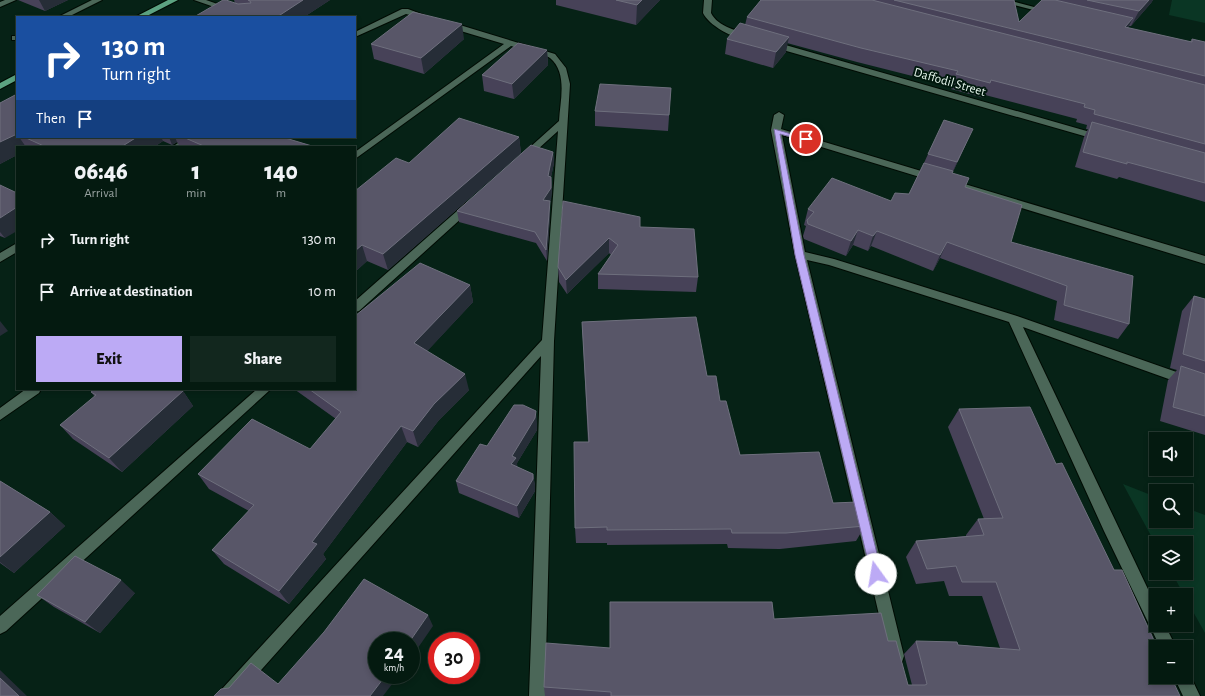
<!DOCTYPE html>
<meta charset="utf-8">
<style>
:root{--surface:#041a10;--page:#12271e;--text:#f1f3f6;--muted:#97a19f;--line:#253830;--accent:#bcaaf5}
body{margin:0;font-family:"Alegreya Sans",sans-serif;background:var(--page);color:var(--text);height:100vh;display:flex;flex-direction:column;font-size:15px;white-space:nowrap}
*{box-sizing:border-box;margin:0}
p{font-size:13px;color:var(--muted)}
.icon{flex:none;width:22px;height:22px;fill:none;stroke:currentColor;stroke-width:2;stroke-linecap:round;stroke-linejoin:round}
.map{position:relative;flex:1;overflow:hidden}
.side{position:absolute;left:16px;top:146px;width:340px;height:244px;display:flex;flex-direction:column;background:var(--surface);border-radius:0px;box-shadow:0 2px 6px #0003,0 0 0 1px var(--line)}
.side>*{flex:none}
.hud{position:absolute;left:16px;top:16px;width:340px;height:122px;border-radius:0px;box-shadow:0 2px 6px #0003,0 0 0 1px var(--line);background:#1a4fa0;color:#fff;overflow:hidden}
.buttons{position:absolute;left:1149px;top:432px;display:grid;gap:8px}
.buttons a{display:grid;place-items:center;width:44px;height:44px;border-radius:0px;background:var(--surface);box-shadow:0 2px 6px #0003,0 0 0 1px var(--line);font-size:20px}
.speed{position:absolute;left:368px;top:632px;display:flex;gap:8px;font-size:20px;font-weight:700;text-align:center}
.speed>*{display:grid;place-content:center;width:52px;height:52px;border-radius:50%;background:var(--surface);box-shadow:0 2px 6px #0003,0 0 0 1px var(--line);line-height:1}
.speed small{font-size:10px;font-weight:400}
.speed .limit{border:6px solid #d22;background:#fff;color:#111}
.pin{position:absolute;display:grid;place-items:center;width:34px;height:34px;color:#fff;margin:-17px;border:2px solid #fff;border-radius:50%;box-shadow:0 1px 4px #0007}
.me{position:absolute;width:44px;margin:-22px;rotate:347deg;stroke-linejoin:round;filter:drop-shadow(0 0 3px #0008)}
.turn{display:flex;align-items:center;gap:14px;height:84px;padding:0 20px;font-size:18px}
.turn .icon{width:52px;height:52px;stroke-width:2.5}
.turn b{display:block;font-size:28px;line-height:34px}
.then{display:flex;align-items:center;height:38px;padding:0 20px;background:#0003;gap:8px;font-size:15px}
.eta{display:flex;justify-content:space-evenly;align-items:center;height:68px;text-align:center}
.eta b{font-size:24px;font-weight:800;line-height:28px}
.action{display:flex;gap:8px;margin-top:auto;padding:8px 20px}
.action a{flex:1;height:46px;border-radius:0px;background:var(--accent);color:#111;font-size:16px;font-weight:800;line-height:46px;text-align:center}
.action a+a{background:var(--page);color:var(--text)}
ul{padding:0;list-style:none}
li{display:flex;align-items:center;gap:12px;height:52px;padding:0 20px}
li div{flex:1}
li b{display:block;font-size:15px}
li em{font-style:normal}
.map>svg:first-child{display:block}
.green{fill:#0a3624}
.lines{fill:none;stroke-linecap:round;stroke-linejoin:round}
.minor-casing{stroke:#000b03;stroke-width:2}
.major-casing{stroke:#000b03;stroke-width:2}
.minor{fill:#4b6758;fill-rule:evenodd}
.major{fill:#5ca381;fill-rule:evenodd}
.wall{fill:#474258}
.shaded-wall{fill:#262d37}
.building{fill:#585668;stroke:#6e6f7d}
.route{fill:#bcaaf5;stroke:#7a6e9f}
.labels{text-anchor:middle;stroke-width:4;stroke-linejoin:round;paint-order:stroke}
.far-street-label{font-size:13px;fill:#e5f5ec;stroke:#00180d}
</style>
<div class="map">
<svg width="1205" height="696" viewBox="0 0 1205 696">
<rect width="100%" height="100%" fill="#062216"/>
<path class="green" d="M1172,0H1205V23L1169,15Z
M1123,484L1156,497V521H1186V508L1205,515V633L1186,599V595H1184L1172,573H1186V543H1156V545Z"/>
<g class="lines">
<g class="minor-casing">
<path id="minor" d="M5,0H16L0,7V2Z
M92,0H102L68,17H58Z
M194,0H206L255,17H243Z
M704,0H712L711,13C718,27 738,31 752,35V39C738,42 709,26 703,13Z
M994,0H1008L1053,12L1049,14Z
M402,9H408L429,17L425,19L406,14L355,37V32Z
M444,22H450L555,54L566,68L570,84L554,341L545,696H529L541,356L238,696H219L221,690L542,340L558,131L527,159L524,160L519,157L559,121C560,101 568,73 550,58C543,53 520,49 511,46L355,159V152L504,44L444,26Z
M12,36H17V40H12Z
M769,42H775L1104,136L1106,138L1101,141L1098,140L769,46Z
M779,112L784,115L781,129L1205,256V264L782,135L805,252L834,259L1017,316L1205,382V392L1023,327L1156,606V625H1165L1176,647H1160L1104,531L1009,322L829,265L807,260L904,656L902,662L896,664L890,662L795,255L771,130L774,115Z
M187,137H198L184,147H172Z
M470,202L475,205L474,207L359,311L355,312V301L466,203Z
M17,243V252L0,262V253Z
M26,389H41L39,393L0,420V408Z
M257,389H271L6,631L0,634V616Z
M1186,671H1188L1200,696H1183L1174,677H1186Z"/>
</g>
<g class="major-casing">
<path id="major" d="M168,0H178L145,17H135Z
M17,74V80L0,89V83Z"/>
</g>
<use href="#minor" class="minor"/>
<use href="#major" class="major"/>
</g>
<path class="wall" d="M18,0H68L45,11Z
M234,0H330L304,17H194L235,3Z
M556,0H660L636,25L556,5Z
M761,0H1014L1019,22L1042,0H1153L1151,3L1131,26H1129L1128,28L1190,42L1192,39L1205,42V202L1119,177L1117,179L1075,167L1084,137L1088,129H1086L1087,125L1076,122L1077,119L985,95L984,98L951,89L952,86L857,62L787,43L786,52L773,68L725,54L727,39L745,25L747,17Z
M464,39L424,74L374,59L371,44Z
M547,50L548,65L514,99L484,91L482,75Z
M671,88L668,131L595,126V111Z
M17,94V137H292L289,139L312,146V147H180L177,142L172,145L163,141L154,147H17V155L0,164V103Z
M519,137L521,153L388,270L367,261L355,272V191L409,163Z
M966,144L952,174L1011,242L1129,324L1118,339L1054,320L1057,301L940,258L933,271L871,246L868,251L853,245L846,256L804,239L803,236L806,226L804,225L808,209L891,201L909,194L924,163L928,154Z
M553,152L554,163L551,177L552,188L551,199L550,202V213L547,261L536,243L459,222L457,211Z
M0,185L5,238L0,236Z
M640,217V227L698,277L696,292L598,289V274L611,255L609,253L567,294L559,282L558,267Z
M470,285L473,302L427,351L469,390L439,420L418,447L407,442L323,554L326,559L289,604L224,564L212,550L249,511L209,489L198,474L310,449L336,419L294,389H355Z
M1194,296L1205,299V435L1160,421L1168,380L1177,370L1170,368L1182,311Z
M582,322L707,376L720,401L740,455L833,503L865,526L856,541L780,549L728,548L727,544L607,545V543H576L575,528L588,442Z
M183,391L193,406L122,472L73,439L60,425L95,397L91,392Z
M959,409L1056,464L1114,570L1180,696H545L544,687L610,648V602L774,619L888,641L908,685H912L904,654L916,641L958,645L1000,648L982,596H949L944,581L916,584L906,557L916,541L966,536V535L978,519H984L948,427Z
M537,423V430L517,463V467L533,474L535,486V491L519,518L459,493L456,481L487,446Z
M0,481L50,512L65,526L14,573L0,563Z
M135,593L100,633L54,607L37,595Z"/>
<path class="shaded-wall" d="M39,0H68L45,11Z
M303,0H330L304,17H277Z
M642,0H660L636,25L637,5Z
M1149,0H1153L1151,3L1131,26L1139,11Z
M1133,18L1126,32L1125,27Z
M462,24L464,39L424,74L421,58Z
M789,37L786,52L773,68L776,52Z
M547,50L548,65L514,99L512,84Z
M973,129L966,144L950,178L957,162Z
M17,133V137H19L26,147H17V155L0,164V142Z
M137,137H161L163,141L154,147H121Z
M169,137H175L177,142L172,145Z
M272,137H292L279,147Z
M519,137L521,153L388,270L383,254Z
M553,152L554,163L549,187L548,176Z
M551,177L552,188L551,199L550,202V213L547,261L543,200Z
M17,207V231L5,238L0,232V218Z
M858,230L853,245L846,256L851,241Z
M877,231L871,246L868,251L873,236Z
M609,238V253L567,294L566,280Z
M947,242L940,258L933,271L940,255Z
M362,245L367,261L355,272V251Z
M470,285L473,302L419,360L414,343Z
M0,321L8,331L0,336Z
M465,374L469,390L439,420L418,447L413,431L434,404Z
M183,391L193,406L122,472L109,458Z
M536,411L537,423V430L517,463L518,470L511,464L512,456Z
M401,426L407,442L323,554L326,559L289,604L279,591L312,542Z
M533,474L535,486V491L519,518L517,506Z
M50,512L65,526L14,573L0,562V557Z
M121,580L135,593L100,633L85,622Z
M428,615L433,626L411,658V641H410Z
M0,670L27,696H19L0,678Z
M386,675H399L383,696H370Z"/>
<path class="building" d="M223,0H226L238,4L251,3L250,1L248,0H303L277,17H194Z
M616,0H642L637,5Z
M761,0H872L1205,85V144L1094,114L1095,110L1084,107L1085,104L991,80L990,83L956,74L958,71L861,48L747,17Z
M894,0H1014L1019,22L1042,0H1055L1133,18L1125,27L1192,42V39L1205,42V76Z
M1087,0H1149L1139,11Z
M413,12L462,24L421,58L371,44Z
M740,23L789,37L776,52L727,39Z
M518,43L547,50L512,84L482,75Z
M600,84L671,88L669,115L595,111Z
M17,94V134L0,142V103Z
M459,118L519,137L383,254L362,245L355,251V191L396,158L409,163Z
M944,120L973,129L957,162L928,154Z
M1092,122L1205,153V183L1127,162V164L1083,152Z
M24,137H137L121,147H46Z
M183,137H282L312,146L311,147H206Z
M531,145L553,152L548,176L551,177V188L543,200L550,201L546,250L535,232L457,211Z
M924,163L953,171L952,173L969,178L965,187L1022,205L1011,242L1133,276L1129,324L1064,305L1067,286L947,242L940,255L877,231L873,236L858,230L851,241L808,224L807,220L814,212L808,209L832,178L891,201L895,193L909,194Z
M0,185L17,193V207L0,218Z
M563,201L640,217V227L694,229L698,277L598,274L618,245L609,238L566,280L558,267Z
M420,263L470,285L414,343L465,374L434,404L413,431L401,426L312,542L317,544L279,591L212,550L254,505L198,474L252,419L310,449L341,412L309,389H355V316Z
M1194,296L1205,299V361L1183,354Z
M696,317L707,376H716L720,401H726L740,455L819,452L833,503L858,502L865,526L786,533H732L731,529L607,530V527L575,528L574,442H589L582,322Z
M1181,366L1205,374V416L1173,407Z
M95,389H179L183,391L109,458L60,425L96,395L91,392Z
M514,405H523L536,411L535,418L512,456L516,458L511,464L533,474V479L517,506L456,481L480,444L487,446Z
M1030,407L1056,464L1062,463L1114,570H1122L1157,647H1156V677H1171L1180,696H611V692L544,687L546,643L610,648V602H772L774,619L881,613L888,641H896L908,685H925L927,684L916,641L957,642L958,645L1020,650L996,582H962L956,566L927,569L916,541L984,535L978,519L1003,518L959,409Z
M0,481L50,512L0,557Z
M75,556L121,580L85,622L37,595Z
M364,579L428,615L410,641H377V675H386L370,696H214L221,689L229,688L251,663L278,684L324,632Z
M0,678L19,696H0Z"/>
<path class="route" d="M774,129L809,139L806,141L780,134L804,255L882,574L880,578L876,580L872,578L871,574L795,255Z"/>
<g class="labels">
<g class="far-street-label">
<text transform="translate(950 81) rotate(16)" y="5">Daffodil Street</text>
</g>
</g>
</svg>
<div class="buttons">
<a><svg class="icon" aria-label="sound" viewBox="0 0 24 24"><path d="M4 9h4l5-4v14l-5-4H4zM17 9q2 3 0 6"/></svg></a>
<a><svg class="icon" aria-label="search" viewBox="0 0 24 24"><circle cx="10" cy="10" r="6"/><path d="M15 15l6 6"/></svg></a>
<a><svg class="icon" aria-label="layers" viewBox="0 0 24 24"><path d="M12 4l9 5-9 5-9-5zM3 14l9 5 9-5"/></svg></a>
<a>+</a>
<a>−</a>
</div>
<div class="speed"><div>24<small>km/h</small></div><div class="limit">30</div></div>
<div class="pin" style="left:806px;top:139px;background:#d93025"><svg class="icon" aria-label="arrive" viewBox="0 0 24 24"><path d="M6 21V4h12l-3 4 3 4H6"/></svg></div>
<svg class="me" style="left:876px;top:574px" viewBox="-20 -20 40 40"><circle r="19" fill="#fff"/><path d="M0-13L10 11 0 6-10 11z" fill="#bcaaf5"/></svg>
<div class="hud">
<div class="turn"><svg class="icon" aria-label="right" viewBox="0 0 24 24"><path d="M7 20v-9h11M14 6l5 5-5 5"/></svg><div><b>130 m</b>Turn right</div></div>
<div class="then">Then<svg class="icon" aria-label="arrive" viewBox="0 0 24 24"><path d="M6 21V4h12l-3 4 3 4H6"/></svg></div>
</div>
<section class="side">
<div class="eta">
<div><b>06:46</b><p>Arrival</p></div>
<div><b>1</b><p>min</p></div>
<div><b>140</b><p>m</p></div>
</div>
<ul>
<li><svg class="icon" aria-label="right" viewBox="0 0 24 24"><path d="M7 20v-9h11M14 6l5 5-5 5"/></svg><div><b>Turn right</b></div><em>130 m</em></li>
<li><svg class="icon" aria-label="arrive" viewBox="0 0 24 24"><path d="M6 21V4h12l-3 4 3 4H6"/></svg><div><b>Arrive at destination</b></div><em>10 m</em></li>
</ul>
<div class="action"><a>Exit</a><a>Share</a></div>
</section>
</div>
